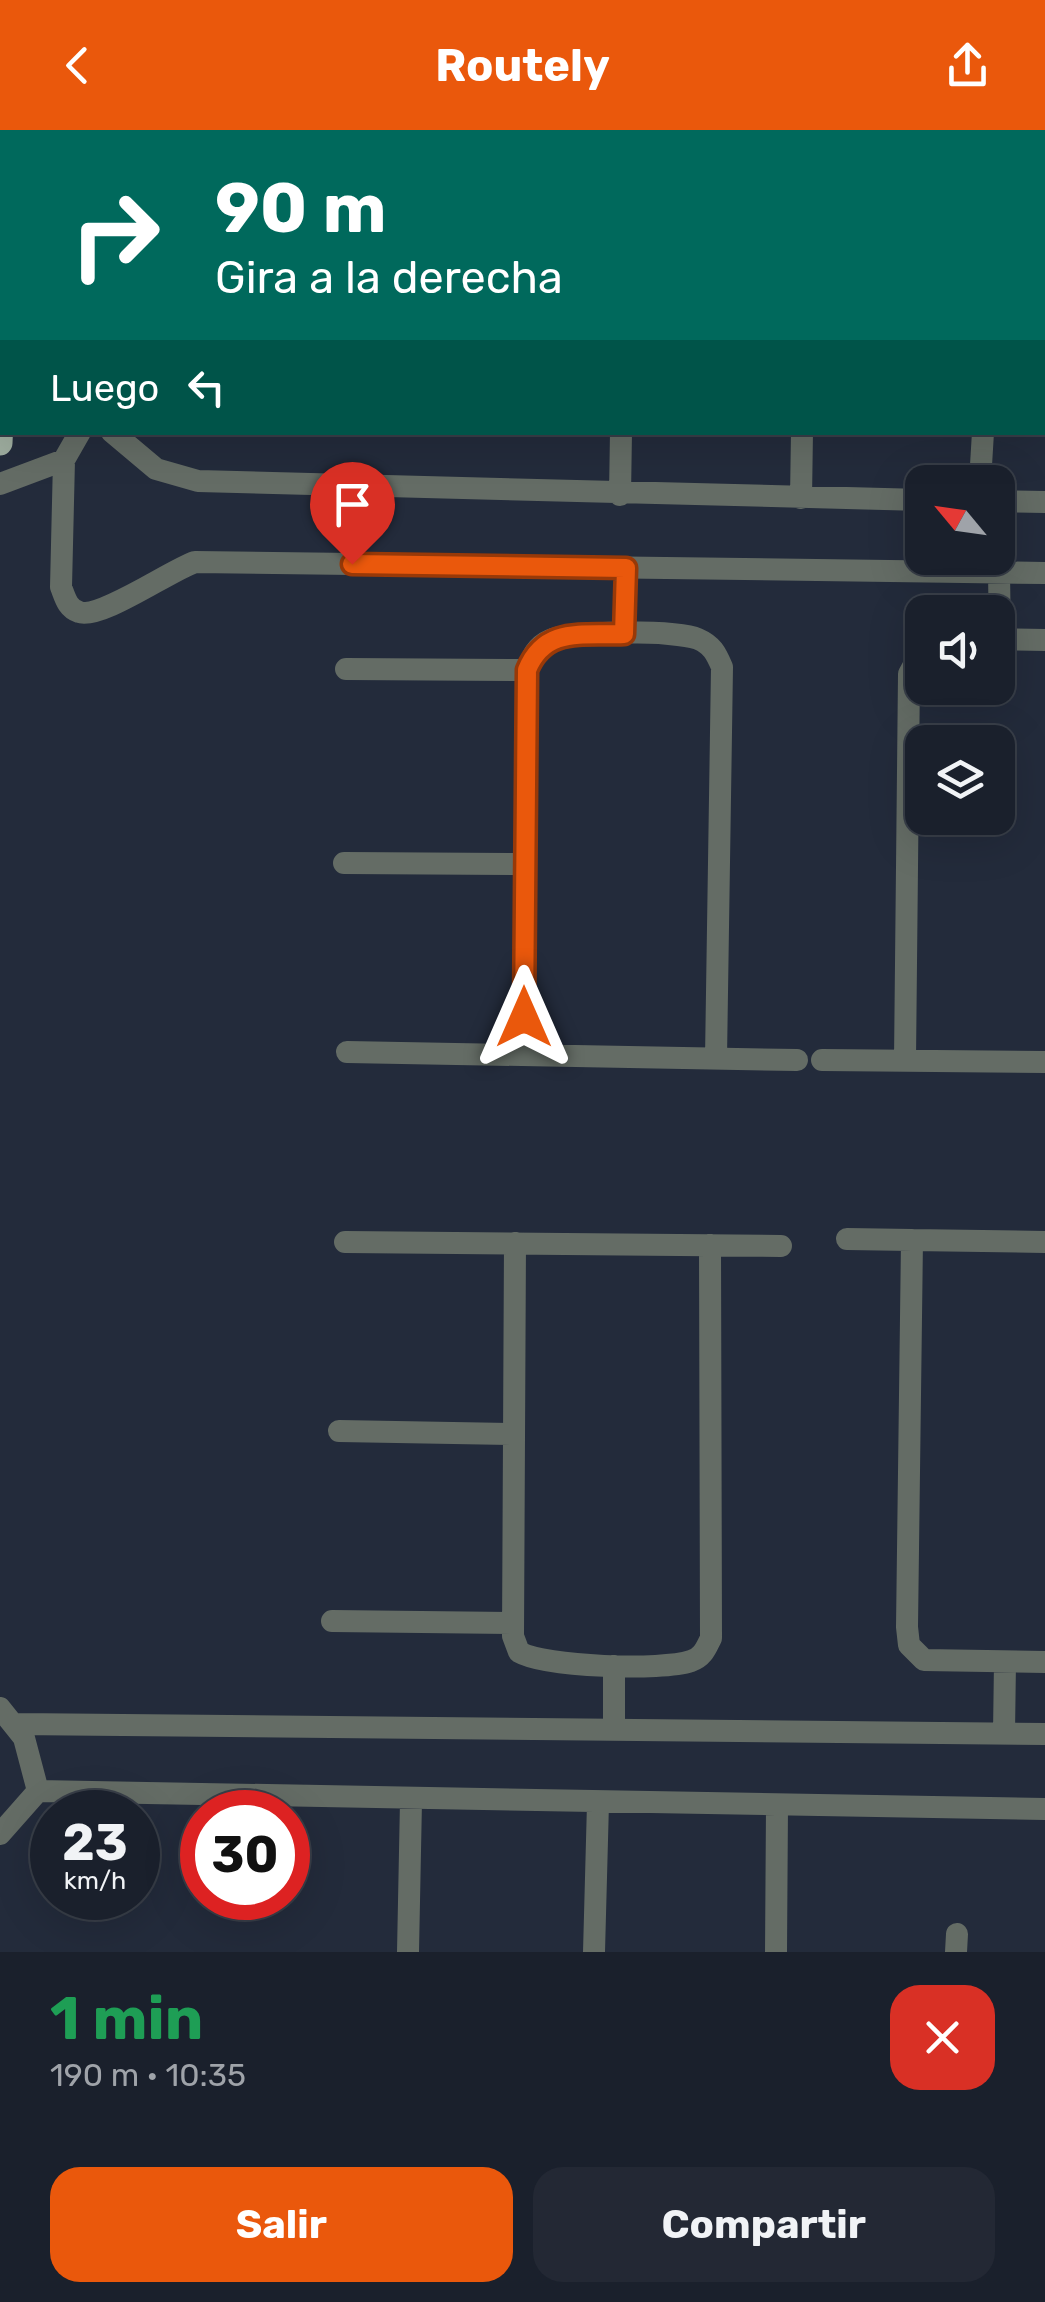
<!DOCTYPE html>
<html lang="es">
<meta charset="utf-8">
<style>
:root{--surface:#1a202c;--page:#232834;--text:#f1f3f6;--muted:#9fa3a9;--line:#383e48;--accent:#ea580c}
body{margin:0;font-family:Rubik,sans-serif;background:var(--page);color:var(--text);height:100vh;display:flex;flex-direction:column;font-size:38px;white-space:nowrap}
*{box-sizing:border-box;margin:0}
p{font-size:32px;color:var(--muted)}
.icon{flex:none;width:55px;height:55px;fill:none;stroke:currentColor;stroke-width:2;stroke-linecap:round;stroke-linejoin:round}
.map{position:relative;height:1822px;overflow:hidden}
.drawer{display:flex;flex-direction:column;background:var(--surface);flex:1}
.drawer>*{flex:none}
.guide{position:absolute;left:0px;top:0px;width:1045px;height:305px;box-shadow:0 10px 40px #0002,0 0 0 2px var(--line);background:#00695c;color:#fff;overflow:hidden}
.needle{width:65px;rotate:299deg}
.controls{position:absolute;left:905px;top:335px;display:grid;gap:20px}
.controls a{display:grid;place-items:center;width:110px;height:110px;border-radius:20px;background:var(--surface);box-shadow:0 10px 40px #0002,0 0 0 2px var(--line);font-size:50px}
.speed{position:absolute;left:30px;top:1660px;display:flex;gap:20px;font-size:50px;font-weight:700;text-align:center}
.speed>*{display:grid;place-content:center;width:130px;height:130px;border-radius:50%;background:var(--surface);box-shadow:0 10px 40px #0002,0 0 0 2px var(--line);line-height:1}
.speed small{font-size:25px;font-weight:400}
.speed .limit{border:15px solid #d22;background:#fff;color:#111}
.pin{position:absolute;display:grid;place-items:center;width:85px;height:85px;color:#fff;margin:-102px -42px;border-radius:50% 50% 50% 0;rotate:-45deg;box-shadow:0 0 10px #0007}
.pin .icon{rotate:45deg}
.me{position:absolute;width:110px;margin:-55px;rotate:0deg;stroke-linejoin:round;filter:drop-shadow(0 0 8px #0008)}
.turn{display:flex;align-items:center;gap:35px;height:210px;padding:0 50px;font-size:45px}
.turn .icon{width:130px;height:130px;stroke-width:2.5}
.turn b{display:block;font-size:70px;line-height:85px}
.then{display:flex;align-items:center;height:95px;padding:0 50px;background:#0003;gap:20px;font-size:38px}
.round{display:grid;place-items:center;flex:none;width:105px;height:105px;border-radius:30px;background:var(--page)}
.overview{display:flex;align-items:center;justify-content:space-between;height:170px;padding:0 50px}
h1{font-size:60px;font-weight:700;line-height:75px;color:#1e9e55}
.primary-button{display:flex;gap:20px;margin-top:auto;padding:20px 50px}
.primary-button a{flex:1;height:115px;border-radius:30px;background:var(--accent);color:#fff;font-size:40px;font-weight:700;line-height:115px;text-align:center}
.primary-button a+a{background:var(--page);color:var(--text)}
header{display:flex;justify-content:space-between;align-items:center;height:130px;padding:0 50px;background:var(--accent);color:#fff;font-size:45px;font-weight:700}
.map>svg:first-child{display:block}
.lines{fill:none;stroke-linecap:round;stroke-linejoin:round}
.street{stroke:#646c65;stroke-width:22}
.primary{stroke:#9dac9e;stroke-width:25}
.route-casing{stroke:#983908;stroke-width:25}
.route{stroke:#ea580c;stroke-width:18}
</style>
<header><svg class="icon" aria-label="back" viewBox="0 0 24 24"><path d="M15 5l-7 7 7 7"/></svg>Routely<svg class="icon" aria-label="share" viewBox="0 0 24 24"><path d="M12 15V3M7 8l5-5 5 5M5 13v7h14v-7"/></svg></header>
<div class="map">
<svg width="1045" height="1822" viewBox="0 0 1045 1822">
<rect width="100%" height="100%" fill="#232b3b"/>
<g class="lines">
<path class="street" d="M97,2V0
M432,2V0
M627,2V0
M804,2V0
M988,2V0
M80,302L64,330L61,457C65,467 67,478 79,482C100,490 169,441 195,432L1045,443
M112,302L156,339L198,351L922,370
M980,352L983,302
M0,354L64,330
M620,365L621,302
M801,368L802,302
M998,371L1045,372
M999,443L1000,509
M624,504L626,438
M998,509L1045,510
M346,539L527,540
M344,733L525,734
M347,922L797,930
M524,925L527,540C532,527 536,516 550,510C570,500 677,500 698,509C712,515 716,523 722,537L716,928
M822,930L1045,932
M905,930L909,544L922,520
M847,1109L912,1110
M345,1112L781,1116
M1045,1112L912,1110L907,1497L909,1515L924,1530L1045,1532
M515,1113L513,1506L519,1522C545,1537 662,1541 691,1531C703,1527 706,1518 711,1508L710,1115
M339,1301L514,1304
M332,1491L513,1493
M614,1536V1599
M0,1578L24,1608L38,1661
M16,1594L1045,1604
M1004,1603L1005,1532
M0,1704L38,1661L1045,1679
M408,1822L411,1671
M594,1822L598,1673
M776,1822L777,1676
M956,1822L957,1804"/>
<path class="primary" d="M17,2V0
M0,313L2,266"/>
</g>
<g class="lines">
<g class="route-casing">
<path id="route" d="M352,434L626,438L624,504C583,506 545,496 527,540L524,887"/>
</g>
<use href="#route" class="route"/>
</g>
</svg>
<div class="controls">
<a><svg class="needle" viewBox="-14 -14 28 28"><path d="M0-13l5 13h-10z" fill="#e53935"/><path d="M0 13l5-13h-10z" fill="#9fa3a9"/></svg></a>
<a><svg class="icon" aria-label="sound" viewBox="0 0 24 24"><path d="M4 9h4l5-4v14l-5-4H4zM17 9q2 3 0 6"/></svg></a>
<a><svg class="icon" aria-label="layers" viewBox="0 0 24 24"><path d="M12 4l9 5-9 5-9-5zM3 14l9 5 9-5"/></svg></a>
</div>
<div class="speed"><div>23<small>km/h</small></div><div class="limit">30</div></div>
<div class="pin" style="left:352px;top:434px;background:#d93025"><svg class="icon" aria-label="arrive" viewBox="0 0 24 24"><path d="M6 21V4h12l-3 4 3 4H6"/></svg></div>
<svg class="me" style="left:524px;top:887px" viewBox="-20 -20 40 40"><path d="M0-17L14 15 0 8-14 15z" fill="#ea580c" stroke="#fff" stroke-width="4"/></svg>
<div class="guide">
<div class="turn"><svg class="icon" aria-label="right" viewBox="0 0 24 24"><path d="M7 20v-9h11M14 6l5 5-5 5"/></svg><div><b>90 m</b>Gira a la derecha</div></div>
<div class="then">Luego<svg class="icon" aria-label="left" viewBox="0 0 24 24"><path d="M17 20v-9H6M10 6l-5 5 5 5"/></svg></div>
</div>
</div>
<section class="drawer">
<div class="overview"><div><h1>1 min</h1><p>190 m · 10:35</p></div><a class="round" style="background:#d93025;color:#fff"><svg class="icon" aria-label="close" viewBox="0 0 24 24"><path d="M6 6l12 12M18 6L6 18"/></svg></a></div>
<div class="primary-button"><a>Salir</a><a>Compartir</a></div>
</section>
